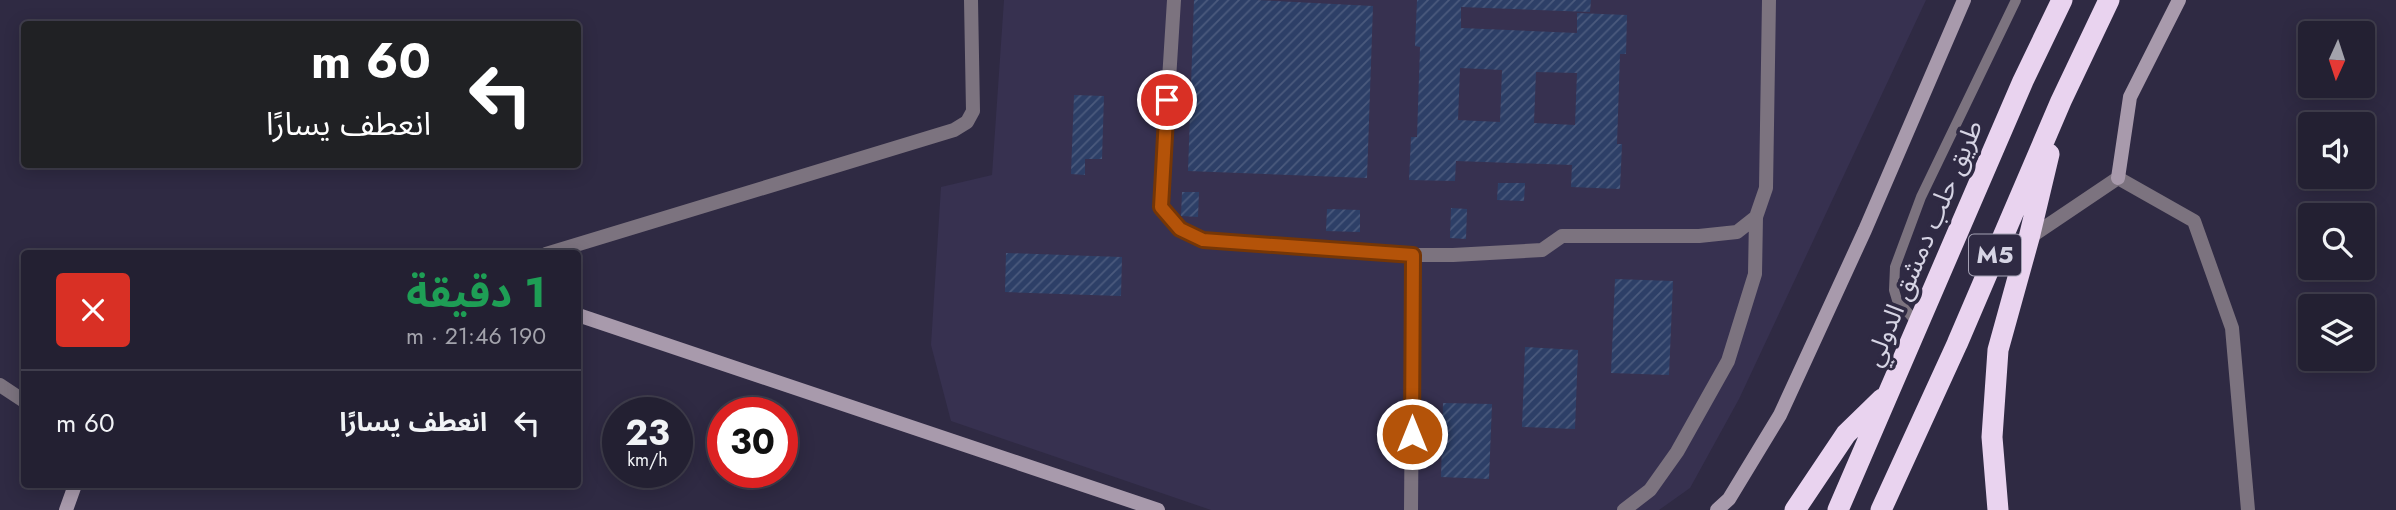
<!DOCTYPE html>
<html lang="ar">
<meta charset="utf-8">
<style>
:root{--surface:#232032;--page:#2b283a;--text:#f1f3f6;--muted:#a3a3ac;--line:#403e4d}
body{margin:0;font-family:Jost,"Noto Sans Arabic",sans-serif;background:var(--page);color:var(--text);direction:rtl;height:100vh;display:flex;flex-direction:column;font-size:26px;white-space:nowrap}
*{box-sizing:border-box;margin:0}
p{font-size:23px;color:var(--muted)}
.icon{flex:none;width:38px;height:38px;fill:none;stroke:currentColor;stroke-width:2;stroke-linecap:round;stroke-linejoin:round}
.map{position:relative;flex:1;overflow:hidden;direction:ltr}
.details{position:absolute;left:21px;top:250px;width:560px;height:238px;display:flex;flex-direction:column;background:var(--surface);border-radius:7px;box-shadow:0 4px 18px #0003,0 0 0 2px var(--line);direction:rtl}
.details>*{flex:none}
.top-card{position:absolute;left:21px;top:21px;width:560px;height:147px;border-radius:7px;box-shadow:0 4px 18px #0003,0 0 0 2px var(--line);direction:rtl;background:#202124;color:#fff;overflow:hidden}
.needle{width:46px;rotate:183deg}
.tools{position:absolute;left:2298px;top:21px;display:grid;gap:14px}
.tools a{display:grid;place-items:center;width:77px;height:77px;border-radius:7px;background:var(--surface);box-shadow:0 4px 18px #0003,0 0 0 2px var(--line);font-size:35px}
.speed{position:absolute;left:602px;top:397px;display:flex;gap:14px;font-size:35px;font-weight:700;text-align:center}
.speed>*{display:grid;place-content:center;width:91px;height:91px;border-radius:50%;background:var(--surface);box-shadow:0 4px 18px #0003,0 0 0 2px var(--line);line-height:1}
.speed small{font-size:18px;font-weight:400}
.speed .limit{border:10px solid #d22;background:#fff;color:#111}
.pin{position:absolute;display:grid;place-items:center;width:60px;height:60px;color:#fff;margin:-30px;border:4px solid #fff;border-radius:50%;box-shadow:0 2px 7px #0007}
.me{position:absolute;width:77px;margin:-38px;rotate:0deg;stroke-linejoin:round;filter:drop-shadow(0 0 5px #0008)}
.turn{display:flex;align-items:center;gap:24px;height:147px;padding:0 35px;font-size:32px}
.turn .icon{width:91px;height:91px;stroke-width:2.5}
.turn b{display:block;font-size:49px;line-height:60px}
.round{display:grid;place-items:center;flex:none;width:74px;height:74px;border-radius:7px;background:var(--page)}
.head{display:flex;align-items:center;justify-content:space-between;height:119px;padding:0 35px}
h1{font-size:42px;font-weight:700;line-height:52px;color:#1e9e55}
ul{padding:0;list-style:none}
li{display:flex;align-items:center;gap:21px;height:105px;padding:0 35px;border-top:2px solid var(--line)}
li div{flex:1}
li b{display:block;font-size:26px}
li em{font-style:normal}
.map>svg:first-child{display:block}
.built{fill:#373150}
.building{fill:url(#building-hatch);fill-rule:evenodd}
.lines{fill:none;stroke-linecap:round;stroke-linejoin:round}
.lane{stroke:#7c737f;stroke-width:10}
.street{stroke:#7c737f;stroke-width:14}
.secondary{stroke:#a89aac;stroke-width:14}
.highway{stroke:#e9d3ef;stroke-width:21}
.route-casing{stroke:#753606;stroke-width:18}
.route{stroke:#b45309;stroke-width:12}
.labels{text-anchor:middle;stroke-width:7;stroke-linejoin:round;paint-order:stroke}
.shield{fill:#2f2a43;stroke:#a4a1b4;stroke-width:2}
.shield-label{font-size:24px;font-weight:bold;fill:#d6d4e4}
.street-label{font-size:26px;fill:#d6d4e4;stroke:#2f2a43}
</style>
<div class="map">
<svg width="2396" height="510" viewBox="0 0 2396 510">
<defs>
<pattern id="building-hatch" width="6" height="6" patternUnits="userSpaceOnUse" patternTransform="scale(1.75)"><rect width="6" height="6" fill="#2d3f67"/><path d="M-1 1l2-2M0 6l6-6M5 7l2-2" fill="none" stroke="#4b5a7d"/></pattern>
</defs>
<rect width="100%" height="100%" fill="#2f2a43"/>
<path class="built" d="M1004,0H1926L1739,399L1690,488L1659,510H1211L951,421L931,345L941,187L992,175Z"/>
<path class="building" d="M1194,0H1256L1373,6L1367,178L1188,171Z
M1417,0H1591L1590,12L1461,7V28L1577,33V13L1627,15L1626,54H1620L1617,144H1622L1620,189L1571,187L1572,165L1456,161L1455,181L1409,180L1411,137H1417L1420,47L1415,46ZM1460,68L1502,70L1500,122L1458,120ZM1536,72L1577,73L1575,125L1534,123Z
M1074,95L1104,96L1102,159H1085V175L1071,174Z
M1498,183H1525L1524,201L1497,200Z
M1182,192H1199L1198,217L1181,216Z
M1451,208L1467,209L1466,239L1450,238Z
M1327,209L1360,210V232L1326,231Z
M1006,253L1122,257L1121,296L1005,292Z
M1615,279L1673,281L1669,375L1611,373Z
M1525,347L1578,350L1575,429L1522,427Z
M1443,403L1492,404L1489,479L1441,477Z"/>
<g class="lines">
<path class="lane" d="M1918,324L1897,300L1894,290L1895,267L1921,197L2016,0"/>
<path class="street" d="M1174,0L1161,207L1180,229L1203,240L1413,255H1453L1542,250L1562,236H1699L1737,232L1756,217L1766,188L1769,0
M2029,238L2118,178L2194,221L2232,328L2248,510
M546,254L954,130L967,122L973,111L971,0
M0,385L24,401
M1411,510L1413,255
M1624,510L1650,490L1677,452L1728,361L1755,274L1756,217"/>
<path class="secondary" d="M2118,178L2130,97L2179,0
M578,315L1158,510
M66,510L75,485
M1717,510L1729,499L1780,415L1865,230L1964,0"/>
<path class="highway" d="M1795,510L1846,434L1882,399
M1838,510L2023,81L2062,0
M1881,510L1957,344L2061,101L2109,0
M1998,510L1992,437L1998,350L2029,238L2049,154"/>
</g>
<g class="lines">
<g class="route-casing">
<path id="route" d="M1167,100L1161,207L1180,229L1203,240L1413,255L1412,434"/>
</g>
<use href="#route" class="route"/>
</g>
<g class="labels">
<rect class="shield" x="1969" y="234.5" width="52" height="41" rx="5"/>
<g class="shield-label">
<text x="1995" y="263">M5</text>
</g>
<g class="street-label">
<text transform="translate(1923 243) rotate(-67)" y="9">طريق حلب دمشق الدولي</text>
</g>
</g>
</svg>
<div class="tools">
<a><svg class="needle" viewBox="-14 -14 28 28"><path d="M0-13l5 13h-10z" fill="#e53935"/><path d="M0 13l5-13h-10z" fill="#a3a3ac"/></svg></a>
<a><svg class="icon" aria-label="sound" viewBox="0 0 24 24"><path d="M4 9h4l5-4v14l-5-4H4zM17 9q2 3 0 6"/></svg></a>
<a><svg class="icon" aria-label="search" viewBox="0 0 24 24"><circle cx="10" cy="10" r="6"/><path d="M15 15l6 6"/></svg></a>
<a><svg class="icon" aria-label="layers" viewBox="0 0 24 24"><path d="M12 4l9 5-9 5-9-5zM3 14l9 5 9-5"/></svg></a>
</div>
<div class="speed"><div>23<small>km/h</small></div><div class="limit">30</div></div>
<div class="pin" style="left:1167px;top:100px;background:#d93025"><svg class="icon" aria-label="arrive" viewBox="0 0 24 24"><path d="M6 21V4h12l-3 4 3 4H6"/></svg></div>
<svg class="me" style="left:1412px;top:434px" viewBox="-20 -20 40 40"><circle r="17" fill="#b45309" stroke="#fff" stroke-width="3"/><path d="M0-11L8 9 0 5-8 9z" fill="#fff"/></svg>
<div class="top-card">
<div class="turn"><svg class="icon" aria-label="left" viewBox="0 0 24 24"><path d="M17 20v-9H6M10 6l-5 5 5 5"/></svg><div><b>60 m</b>انعطف يسارًا</div></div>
</div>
<section class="details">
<div class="head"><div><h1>1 دقيقة</h1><p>190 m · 21:46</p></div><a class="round" style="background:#d93025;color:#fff"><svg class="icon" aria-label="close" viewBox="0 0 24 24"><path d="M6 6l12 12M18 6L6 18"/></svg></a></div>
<ul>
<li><svg class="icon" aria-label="left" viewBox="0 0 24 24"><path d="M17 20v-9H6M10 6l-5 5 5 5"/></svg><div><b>انعطف يسارًا</b></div><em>60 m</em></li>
</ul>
</section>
</div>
